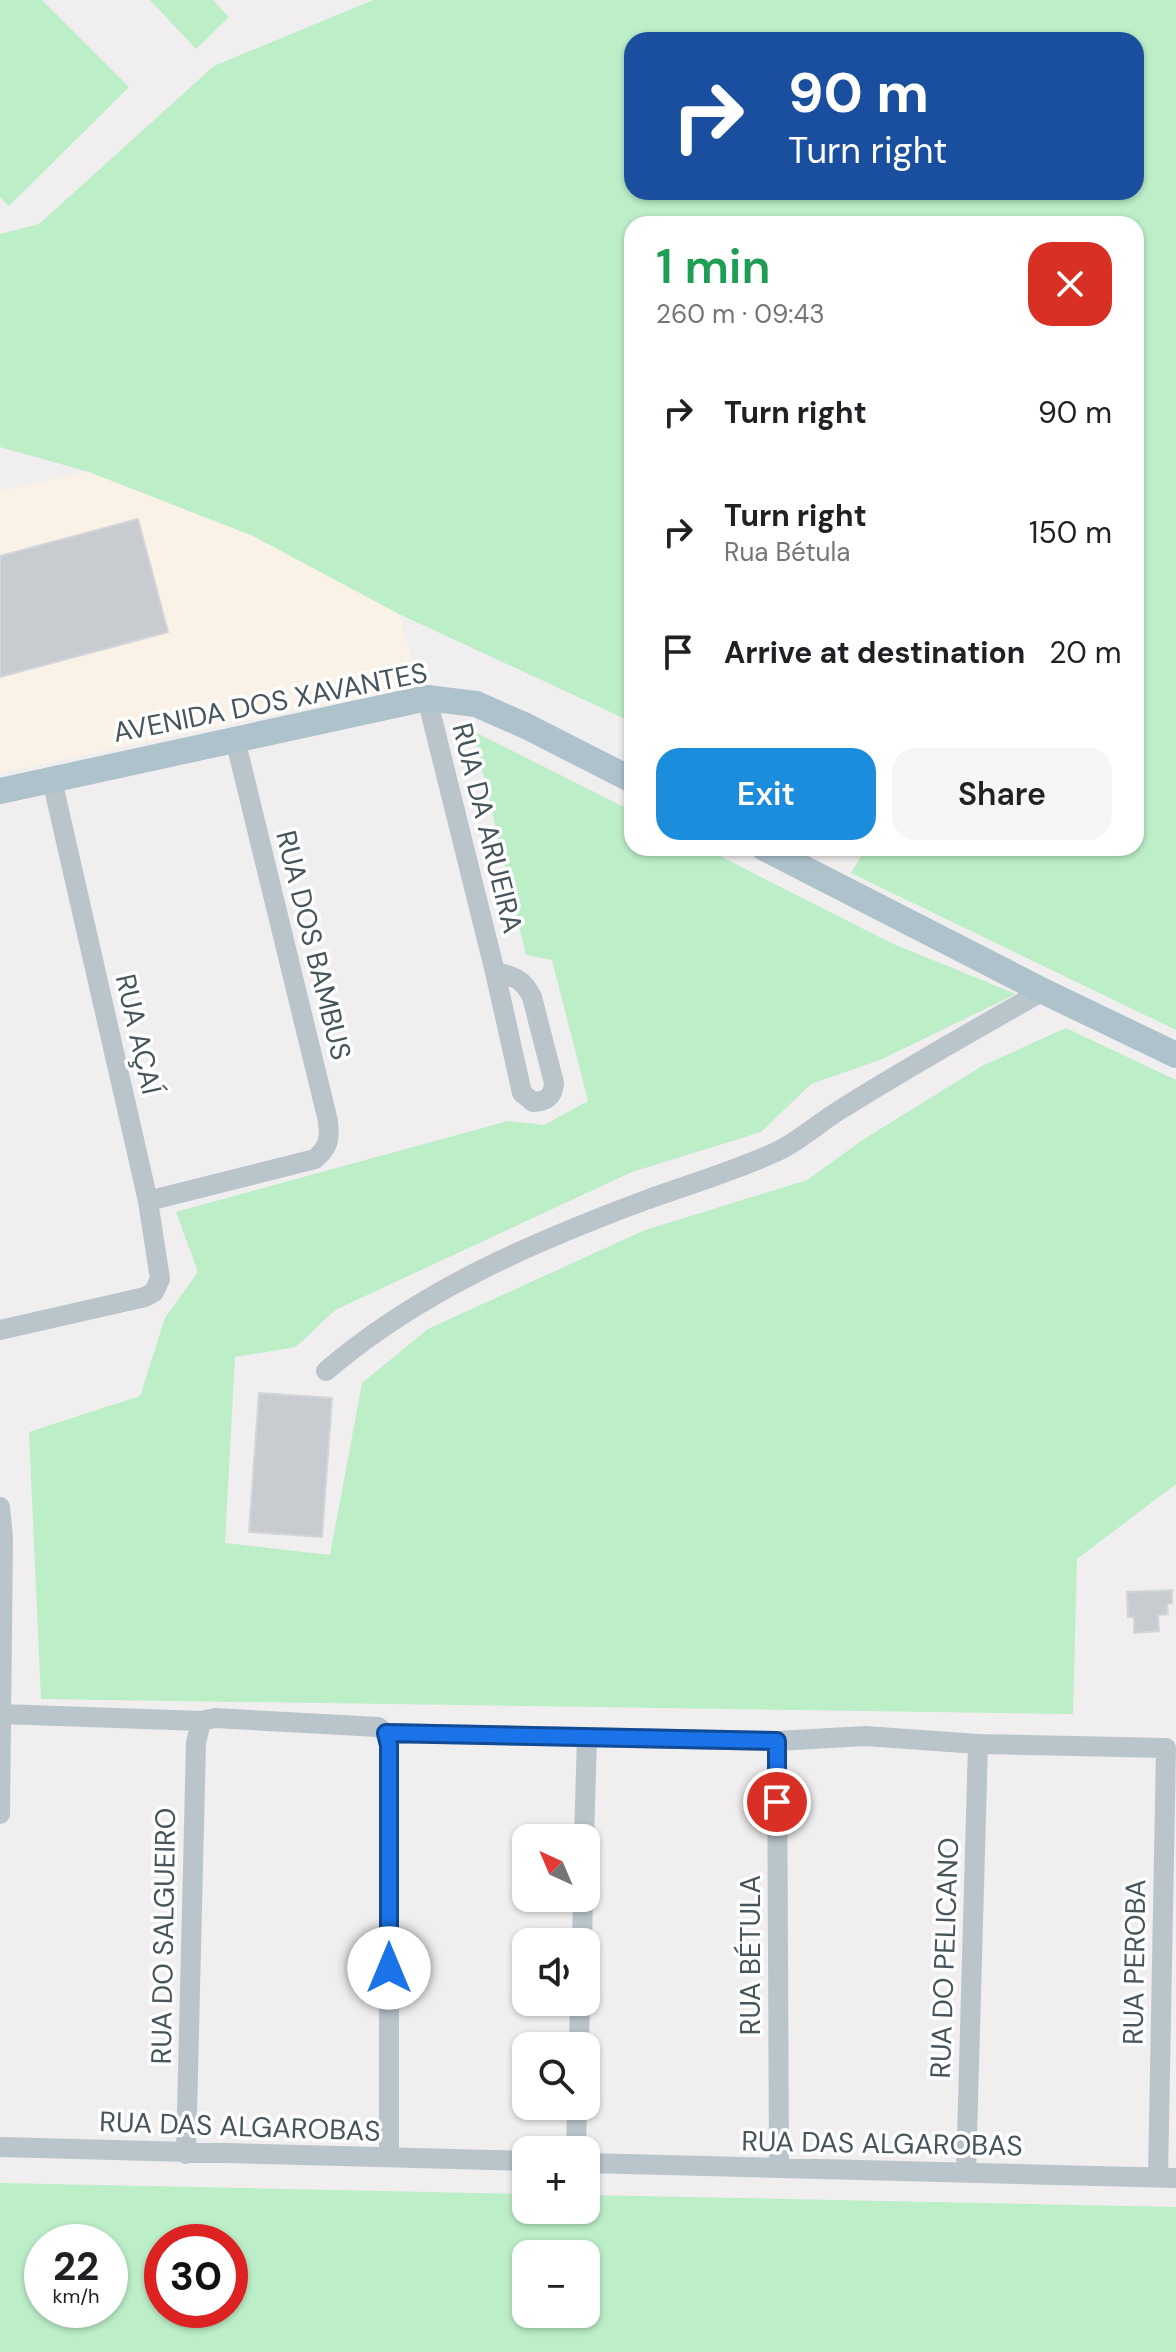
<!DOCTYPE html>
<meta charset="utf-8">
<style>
:root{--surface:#fff;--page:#f6f6f6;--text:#202124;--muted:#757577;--accent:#1c8ddc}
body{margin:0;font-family:"DM Sans",sans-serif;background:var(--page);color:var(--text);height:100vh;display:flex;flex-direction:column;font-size:30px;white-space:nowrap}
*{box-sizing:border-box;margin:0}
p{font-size:26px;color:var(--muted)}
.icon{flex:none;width:44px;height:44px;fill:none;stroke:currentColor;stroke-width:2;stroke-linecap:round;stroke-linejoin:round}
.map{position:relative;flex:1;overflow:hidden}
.panel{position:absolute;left:624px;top:216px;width:520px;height:640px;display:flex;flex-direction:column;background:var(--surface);border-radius:24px;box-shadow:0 2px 6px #0004}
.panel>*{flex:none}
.hud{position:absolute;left:624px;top:32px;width:520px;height:168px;border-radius:24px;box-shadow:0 2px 6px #0004;background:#1a4fa0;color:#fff;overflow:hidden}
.needle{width:52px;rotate:316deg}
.buttons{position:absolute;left:512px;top:1824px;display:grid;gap:16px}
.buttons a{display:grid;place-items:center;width:88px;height:88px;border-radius:16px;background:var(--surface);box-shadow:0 2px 6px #0004;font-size:40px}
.speed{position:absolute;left:24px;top:2224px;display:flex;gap:16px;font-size:40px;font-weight:700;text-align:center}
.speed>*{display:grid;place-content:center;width:104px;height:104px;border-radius:50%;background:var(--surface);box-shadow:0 2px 6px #0004;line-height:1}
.speed small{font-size:20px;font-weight:400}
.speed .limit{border:12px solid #d22;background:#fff;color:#111}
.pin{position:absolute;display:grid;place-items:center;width:68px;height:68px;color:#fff;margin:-34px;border:4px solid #fff;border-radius:50%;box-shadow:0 2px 8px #0007}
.me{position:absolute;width:88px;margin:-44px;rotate:0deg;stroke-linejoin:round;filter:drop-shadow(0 0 6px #0008)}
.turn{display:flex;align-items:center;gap:28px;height:168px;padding:0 32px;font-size:36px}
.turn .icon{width:104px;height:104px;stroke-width:2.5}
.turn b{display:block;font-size:56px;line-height:68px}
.round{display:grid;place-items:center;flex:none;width:84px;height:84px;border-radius:24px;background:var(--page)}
.summary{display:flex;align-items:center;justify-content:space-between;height:136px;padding:0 32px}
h1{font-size:48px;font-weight:600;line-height:60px;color:#1e9e55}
.primary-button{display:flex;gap:16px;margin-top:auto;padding:16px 32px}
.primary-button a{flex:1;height:92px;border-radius:24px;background:var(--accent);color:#fff;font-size:32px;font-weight:600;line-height:92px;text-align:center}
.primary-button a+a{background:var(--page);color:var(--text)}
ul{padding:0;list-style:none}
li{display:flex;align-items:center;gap:24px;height:120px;padding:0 32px}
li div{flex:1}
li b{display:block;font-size:30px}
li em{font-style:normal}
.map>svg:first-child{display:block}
.commercial{fill:#fbf2e7}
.green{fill:#bceec8;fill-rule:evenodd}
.building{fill:#c8ccd0;stroke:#d2d5d9;stroke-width:2}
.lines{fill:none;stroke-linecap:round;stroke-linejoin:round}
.minor{stroke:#b9c5cb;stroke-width:20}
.major{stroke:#aec2cc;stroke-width:26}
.route-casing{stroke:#114b97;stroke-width:20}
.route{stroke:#1a73e8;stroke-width:14}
.labels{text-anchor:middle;stroke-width:7;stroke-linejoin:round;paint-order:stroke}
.street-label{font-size:28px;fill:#46545b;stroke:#fff}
</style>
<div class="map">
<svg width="1176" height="2352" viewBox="0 0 1176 2352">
<rect width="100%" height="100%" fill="#f0eeee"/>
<path class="commercial" d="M89,472L253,536L399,614L419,688L296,710L0,773V491Z"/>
<path class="green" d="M0,0H42L129,87L9,206L0,197Z
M150,0H213L229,17L196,49Z
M373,0H1176V1030L851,873L866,848H1136V224H632V722L399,614L253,536L89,472L0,447V234L39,224L214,66ZM632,40H1136V192H632Z
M473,731L632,811V848H704L891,943L1016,994L880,1060L811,1084L761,1132L632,1172L335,1310L296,1347L235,1357L225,1543L330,1555L362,1383L428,1329L645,1230L807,1180L864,1139L982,1066L1066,1028L1176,1080V1484L1077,1559L1073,1714L41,1699L29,1432L140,1396L165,1318L198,1272L176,1212L508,1121L544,1125L588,1101L552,960L526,955Z
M0,2183L526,2194V2210H586V2195L1176,2207V2352H0ZM110,2242V2310H42V2242ZM162,2242H230V2310H162ZM526,2254H586V2314H526Z"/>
<path class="building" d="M138,519L168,632L0,677V556Z
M259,1393L332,1398L322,1537L249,1532Z
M1172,1590V1603L1167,1604L1168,1614L1158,1615L1159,1631L1134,1633V1617H1128L1127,1592Z"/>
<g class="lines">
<path class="minor" d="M427,698L495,972L522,1093L533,1102C547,1101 553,1097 554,1083L532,997C523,979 514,976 495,972
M148,1201L315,1159C329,1147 330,1139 328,1121L235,739
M0,1330L145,1297L154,1292L160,1279L148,1201L52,780
M326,1371C419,1291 533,1242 646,1200C690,1184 735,1171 778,1151C801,1140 821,1121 843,1108C908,1067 976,1029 1043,991
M0,1507L3,1538L0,1814
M2,1714L201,1721L215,1718L378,1727L386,1733L389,1745V2158
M386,1733L777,1741L865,1736L978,1744L1166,1748L1158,2178
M777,1741L779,2168
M584,1838L587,1738
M582,1942L583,1898
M579,2046L580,2002
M0,2147L526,2161
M576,2150L577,2106
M186,2154L196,1743L201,1721
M586,2163L1176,2178
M966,2173L978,1744"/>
<path class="major" d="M0,791L427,698L476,704L526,726L632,780
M764,848L1043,991L1176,1055"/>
</g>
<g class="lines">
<g class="route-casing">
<path id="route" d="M389,1968V1745L386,1733L777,1741V1802"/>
</g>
<use href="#route" class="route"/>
</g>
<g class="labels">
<g class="street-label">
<text transform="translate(270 702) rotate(-11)" y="10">AVENIDA DOS XAVANTES</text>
<text transform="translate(488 828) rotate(76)" y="10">RUA DA ARUEIRA</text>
<text transform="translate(314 945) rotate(76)" y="10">RUA DOS BAMBUS</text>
<text transform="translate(139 1034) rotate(77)" y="10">RUA AÇAÍ</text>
<text transform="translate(163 1936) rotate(-89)" y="10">RUA DO SALGUEIRO</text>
<text transform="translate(750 1955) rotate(-90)" y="10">RUA BÉTULA</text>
<text transform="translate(944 1958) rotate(-88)" y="10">RUA DO PELICANO</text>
<text transform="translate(1134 1962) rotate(-89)" y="10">RUA PEROBA</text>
<text transform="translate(240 2126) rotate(2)" y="10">RUA DAS ALGAROBAS</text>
<text transform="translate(882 2143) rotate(1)" y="10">RUA DAS ALGAROBAS</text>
</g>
</g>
</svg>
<div class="buttons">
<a><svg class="needle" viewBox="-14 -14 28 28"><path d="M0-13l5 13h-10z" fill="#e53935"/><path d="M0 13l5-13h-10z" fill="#757577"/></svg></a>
<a><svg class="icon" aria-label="sound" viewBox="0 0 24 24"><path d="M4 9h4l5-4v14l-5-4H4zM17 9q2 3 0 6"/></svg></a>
<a><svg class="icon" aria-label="search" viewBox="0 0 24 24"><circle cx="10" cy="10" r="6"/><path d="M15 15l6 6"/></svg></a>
<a>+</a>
<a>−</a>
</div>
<div class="speed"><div>22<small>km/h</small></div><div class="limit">30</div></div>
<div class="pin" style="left:777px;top:1802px;background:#d93025"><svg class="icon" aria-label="arrive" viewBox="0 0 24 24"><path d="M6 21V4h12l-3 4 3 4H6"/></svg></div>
<svg class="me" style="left:389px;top:1968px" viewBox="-20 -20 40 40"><circle r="19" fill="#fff"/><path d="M0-13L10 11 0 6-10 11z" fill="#1a73e8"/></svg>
<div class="hud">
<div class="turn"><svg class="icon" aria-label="right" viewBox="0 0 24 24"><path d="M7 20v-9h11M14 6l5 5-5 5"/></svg><div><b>90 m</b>Turn right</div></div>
</div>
<section class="panel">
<div class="summary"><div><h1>1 min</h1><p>260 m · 09:43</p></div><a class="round" style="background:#d93025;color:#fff"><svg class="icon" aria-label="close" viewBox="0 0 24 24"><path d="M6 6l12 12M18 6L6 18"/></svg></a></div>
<ul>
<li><svg class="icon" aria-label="right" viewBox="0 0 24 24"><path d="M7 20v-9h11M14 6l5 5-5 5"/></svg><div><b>Turn right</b></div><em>90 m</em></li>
<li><svg class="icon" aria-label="right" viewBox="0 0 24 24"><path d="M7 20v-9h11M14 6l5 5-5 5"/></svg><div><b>Turn right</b><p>Rua Bétula</p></div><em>150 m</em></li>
<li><svg class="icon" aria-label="arrive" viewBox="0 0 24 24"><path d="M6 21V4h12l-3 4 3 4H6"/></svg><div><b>Arrive at destination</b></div><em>20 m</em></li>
</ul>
<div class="primary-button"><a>Exit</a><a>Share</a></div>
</section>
</div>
